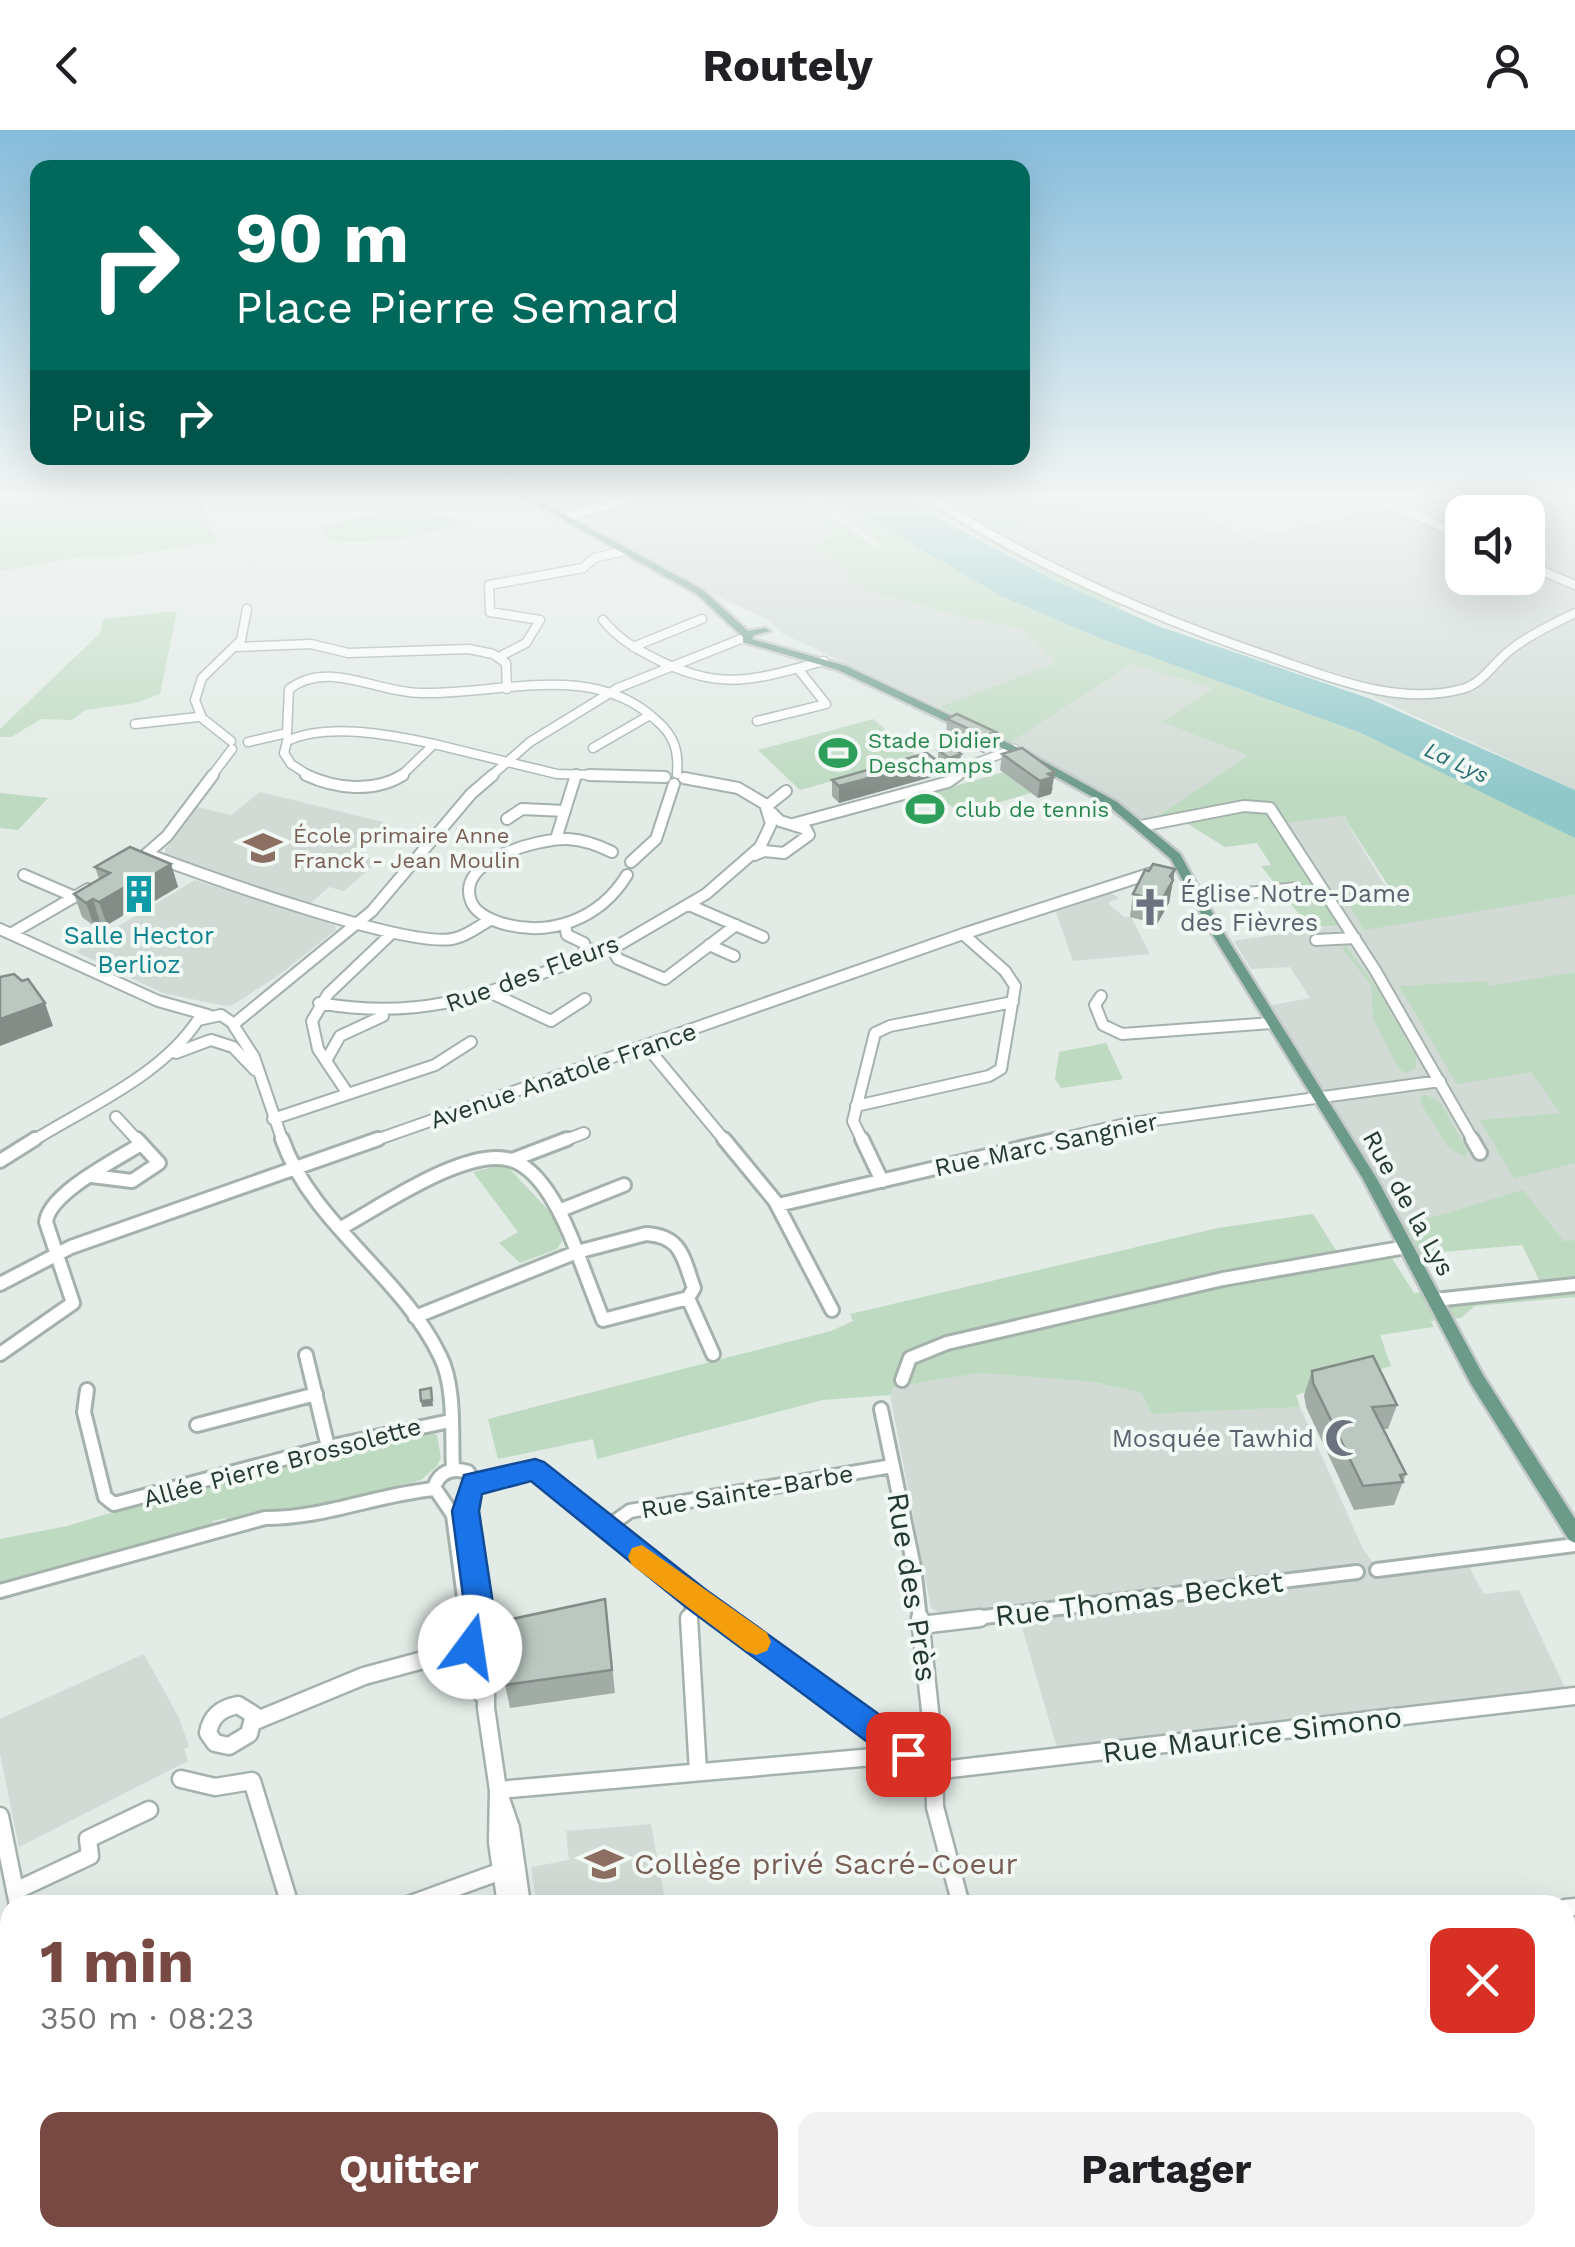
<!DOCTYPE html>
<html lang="fr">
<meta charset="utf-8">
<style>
:root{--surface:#fff;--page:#f2f2f2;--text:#202124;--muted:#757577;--accent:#784843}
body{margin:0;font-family:"Work Sans",sans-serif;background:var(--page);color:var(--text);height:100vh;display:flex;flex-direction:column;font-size:38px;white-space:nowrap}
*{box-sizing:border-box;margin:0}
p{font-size:32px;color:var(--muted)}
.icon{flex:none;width:55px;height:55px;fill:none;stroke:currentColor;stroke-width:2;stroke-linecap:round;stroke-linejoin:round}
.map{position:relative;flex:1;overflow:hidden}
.sheet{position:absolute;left:0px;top:1765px;width:1575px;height:352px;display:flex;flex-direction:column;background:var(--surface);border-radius:30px 30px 0 0;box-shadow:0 10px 40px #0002}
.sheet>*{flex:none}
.guide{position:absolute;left:30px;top:30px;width:1000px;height:305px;border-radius:20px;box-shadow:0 10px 40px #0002;background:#00695c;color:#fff;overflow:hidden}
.controls{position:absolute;left:1445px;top:365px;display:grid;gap:20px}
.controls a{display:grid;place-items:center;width:100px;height:100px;border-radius:20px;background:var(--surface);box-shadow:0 10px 40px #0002;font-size:50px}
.pin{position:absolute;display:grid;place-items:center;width:85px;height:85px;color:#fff;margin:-42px;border-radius:20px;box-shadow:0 5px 15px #0006}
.me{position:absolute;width:110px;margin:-55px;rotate:14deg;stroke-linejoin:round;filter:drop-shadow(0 0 8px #0008)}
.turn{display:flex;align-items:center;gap:35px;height:210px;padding:0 40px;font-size:45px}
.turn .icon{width:130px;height:130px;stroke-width:2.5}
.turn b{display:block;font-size:70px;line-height:85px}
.then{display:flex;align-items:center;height:95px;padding:0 40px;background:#0003;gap:20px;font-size:38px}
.round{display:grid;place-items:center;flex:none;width:105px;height:105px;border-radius:20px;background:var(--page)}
.headline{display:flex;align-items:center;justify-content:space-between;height:170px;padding:0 40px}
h1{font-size:60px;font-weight:700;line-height:75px;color:var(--accent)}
.button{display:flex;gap:20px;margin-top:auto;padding:20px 40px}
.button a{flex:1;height:115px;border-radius:20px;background:var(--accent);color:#fff;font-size:40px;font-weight:700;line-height:115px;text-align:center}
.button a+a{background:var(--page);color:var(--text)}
header{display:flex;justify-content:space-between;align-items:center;height:130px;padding:0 40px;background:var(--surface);font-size:45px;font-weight:700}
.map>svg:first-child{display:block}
.built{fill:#d1dad5;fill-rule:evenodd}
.green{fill:#bedac1}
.water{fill:#90c8ca}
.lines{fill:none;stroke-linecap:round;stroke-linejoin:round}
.minor-far3-casing{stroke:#a5b2ac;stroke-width:11}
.minor-far2-casing{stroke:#a5b2ac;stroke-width:14}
.minor-far1-casing{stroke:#a5b2ac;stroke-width:18}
.minor-casing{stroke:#a5b2ac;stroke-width:21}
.major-casing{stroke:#c2c8c5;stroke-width:5}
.minor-far3{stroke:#fff;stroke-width:8}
.minor-far2{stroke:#fff;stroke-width:10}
.minor-far1{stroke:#fff;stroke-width:12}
.minor{stroke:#fff;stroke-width:16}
.major{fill:#6c9b89;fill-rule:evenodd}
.wall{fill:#a1aca6}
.shaded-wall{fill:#838c87}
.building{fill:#bbc8c1;stroke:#838c87;stroke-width:2.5}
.route{fill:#1a73e8;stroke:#114b97;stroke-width:2.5}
.slow{fill:#f59e0b}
.labels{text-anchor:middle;stroke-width:8;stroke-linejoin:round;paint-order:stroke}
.far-leisure-label{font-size:22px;fill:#27864d;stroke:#f2f8f4;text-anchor:start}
.far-water-label{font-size:22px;font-style:italic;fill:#256c6f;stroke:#f2f8f4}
.far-education-label{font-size:22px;fill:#785e54;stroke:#f2f8f4;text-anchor:start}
.worship-label{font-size:25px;fill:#5b616d;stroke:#f2f8f4;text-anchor:start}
.culture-label{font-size:25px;fill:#0d838f;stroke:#f2f8f4}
.street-label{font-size:25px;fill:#243a31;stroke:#f2f8f4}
.near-street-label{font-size:30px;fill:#243a31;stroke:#f2f8f4}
.near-education-label{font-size:30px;fill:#785e54;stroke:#f2f8f4;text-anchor:start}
</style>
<header><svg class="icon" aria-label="back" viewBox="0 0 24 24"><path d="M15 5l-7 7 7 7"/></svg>Routely<svg class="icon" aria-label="person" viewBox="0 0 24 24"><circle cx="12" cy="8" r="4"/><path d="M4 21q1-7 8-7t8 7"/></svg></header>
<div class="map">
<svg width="1575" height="2117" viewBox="0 0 1575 2117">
<rect width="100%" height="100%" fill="#e2ebe6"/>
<path class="built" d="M540,368H782L835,407L814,417L851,439L845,443L868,460L961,487L1024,499L1057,534L940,577L783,504L768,490L698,457Z
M1108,368H1174L1249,408L1396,375L1383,368H1575V660L1372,566L1378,556L1200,501L1133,473L999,403ZM1462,382H1528V448H1462Z
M1131,534L1214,558L1163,592L1249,624L1152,690L1129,695L1089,667L1097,663L1010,613Z
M260,662L387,693L361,717L374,735L344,761L329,757L311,773L166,726L165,719L197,677L231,685Z
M1322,685H1347V693L1407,792L1575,765V842L1491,857L1531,942L1561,984L1481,990L1514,1049L1575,1033V1110L1564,1111L1523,1061L1403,1096L1268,876L1310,868L1290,837L1251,839L1234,811L1341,795L1277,694Z
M195,750L335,795L336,800L279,845L233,875L225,876L163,863L76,822Z
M1111,763L1119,768L1108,773L1124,787H1131L1150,824L1073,831L1056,782Z
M980,1243L1094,1252L1142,1263L1151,1284L1300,1277L1363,1419L1382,1445L1468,1435L1484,1464L1519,1460L1567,1562L1058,1621L1016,1477L945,1485L931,1478L890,1265L892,1257Z
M144,1524L179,1588L189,1616L184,1619L188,1631L19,1717L0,1624V1589Z
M651,1694L666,1775H537L531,1737L569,1730L566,1701Z
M597,2108H779L781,2117H598Z"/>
<path class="green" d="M0,368H198L205,375L206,388L218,412L116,427H79L0,441Z
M783,368H807L877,419L881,415L817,368H834L1001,466L1102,509L1361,603L1567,703L1575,708V765L1364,800L1340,760L1388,755L1347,692L1346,685L1278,694L1342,795L1310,798L1261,736L1271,735L1257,713L1225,717L1173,685L1152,690L1248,625L1162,592L1213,558L1131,534L1010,613L940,577L1056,533L1024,499L961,487L868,460L845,444L850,438L813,416L834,406Z
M1004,368H1108L1000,403L1133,473L1037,433L1123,476L1118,478L1055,450L923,375L935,374L962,384L1013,376Z
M410,378L475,393L388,411L330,413L319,395Z
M177,481L160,564L136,573L85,580L72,590L41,589L11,607H0V599L101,502L103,489Z
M873,589L918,627L800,660L758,620Z
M1004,642L1031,663L960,684L934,662Z
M0,663L48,668L18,700L0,698Z
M1346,816L1377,858L1416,927V938L1406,943L1399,939L1373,889L1371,855L1342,818Z
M1575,842V1033L1514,1049L1480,990L1560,983L1531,942L1457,954L1399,856L1486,851L1491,856Z
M1106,913L1123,949L1061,958L1055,949L1059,922Z
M1424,964L1441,973L1467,1021L1466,1028L1447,1016L1421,973L1420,968Z
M505,1034L554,1086L562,1111L557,1119L520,1133L499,1113L518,1102L473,1042Z
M1523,1060L1564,1111L1575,1110V1167L1475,1176L1461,1188L1431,1191L1434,1197L1380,1205L1391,1236L1296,1265L1300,1277L1151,1284L1142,1263L1094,1252L980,1243L893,1257L890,1265L823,1270L597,1329L593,1309L498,1329L488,1289L831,1201L853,1191L850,1184L1218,1098L1313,1084L1343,1131L1391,1127L1414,1163L1539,1150L1522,1115L1419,1124L1403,1096Z
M425,1300L437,1305L441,1328L437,1336L421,1350L300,1384L279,1380L228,1394L226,1388L213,1391L210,1398L0,1453V1409L67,1396L270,1335Z"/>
<path class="water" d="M834,368H902L1054,450L1158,496L1371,569L1575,660V708L1361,603L1102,509L1001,466Z"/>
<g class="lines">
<g class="minor-far3-casing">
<path id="minor-far3" d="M931,368C1039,438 1154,488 1276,529C1334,549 1399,576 1462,559C1482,554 1493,534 1509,521C1529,505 1553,494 1575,483
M1377,368L1462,406
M563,388L634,368
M1528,435L1575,455
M603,490C618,508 631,516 652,527C721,563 753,550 824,531
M236,517L311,514L348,523L469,519L493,524L506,533L507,559
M633,517L702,489
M499,527L526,513L540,490L490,482L489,455L583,438L594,428L624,421
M757,591L826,574L799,540
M135,594L198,587
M231,611L202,588L195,570L202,548L241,510L247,479
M248,612L287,603L289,559C329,529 376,563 421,563C499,565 592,530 656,590C674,605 679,621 677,644
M434,614L557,644L665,647
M593,618L650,585
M211,647L232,619
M311,647L291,634L284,623L287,611C328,592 392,605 434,614
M400,647L434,614
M490,647L530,612L618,558L746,507
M955,647L974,634L1014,619"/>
</g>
<g class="minor-far2-casing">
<path id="minor-far2" d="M306,645C336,659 374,663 403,645
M589,645L665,647
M767,676L786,661
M507,689L522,679L565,681
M793,694L948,652L958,645
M1141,696L1244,676L1270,678L1375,840L1474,1012
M556,709L576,645
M612,722C598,715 584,710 568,709C540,708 455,730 471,771C475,783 489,789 501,793C550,808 600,789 627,745
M147,724C198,743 414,822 456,808C468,805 479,796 490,790
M754,725L764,721L784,723L809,705L806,699L780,691L772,683
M143,727L167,706L213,645
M631,732L656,709L674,654
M24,745L75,767
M1197,768L1297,758
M689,775L763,807
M565,795L567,805L584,813L586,820
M0,799L158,871L208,885
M12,803L88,759
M1316,810L1355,808
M709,815L734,826
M613,820L618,829L665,849L736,795
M489,862L551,891L585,869
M1101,866L1095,875L1103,895L1122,904L1273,893
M319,873C421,891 481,866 575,831L586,820L612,819L706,764L760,717L771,694L765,674L738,658L684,648
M234,894L372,781L471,664L493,645
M234,896L254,927L283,1012
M211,910L233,917L255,940
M647,917L726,1012
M176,923L208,911
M327,929L340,906L383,886
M348,964L318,919L312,891L328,864L392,803
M856,976L989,946L1001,939L1015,856L1005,841L963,804
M116,987L139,1012
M273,989L435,935L471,912
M31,1012C87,977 161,946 198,890L221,885L234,894
M370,1012L963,804L1158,741
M560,1012L584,1003
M863,1012L853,991L875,903L890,896L1013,872
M1048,1012L1125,994L1440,951"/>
</g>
<g class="minor-far1-casing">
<path id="minor-far1" d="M282,1009C312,1094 401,1145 440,1226C456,1257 451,1306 453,1340
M724,1009L775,1071L832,1180
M862,1009L882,1051
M1472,1009L1480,1023
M512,1030L567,1009
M0,1031L35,1009
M92,1046L132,1051L159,1033L137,1009
M778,1075L1059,1009
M561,1080L624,1055
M341,1098C380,1077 467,1016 511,1030C544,1040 566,1093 577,1122
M646,1104C682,1106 683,1128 694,1158L688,1168L603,1190L577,1122Z
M0,1154L71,1117L378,1009
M688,1168L713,1224
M1435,1170L1575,1155
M415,1187L577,1122
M0,1224L73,1173L46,1092C49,1063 116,1030 141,1014
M306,1225L328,1317
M902,1250L910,1228L947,1213L1223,1149L1406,1117
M87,1260L84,1282L105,1367L114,1374L328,1317L450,1291
M881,1279L914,1437L920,1490
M197,1295L316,1264
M474,1352L539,1341L726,1490
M474,1352L465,1381L481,1490
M606,1398L630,1381L892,1336
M1377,1440L1575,1415
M0,1461L265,1388C326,1388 374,1365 434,1359
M467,1490L453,1385L434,1357C440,1341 453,1337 468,1342L474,1352
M689,1490L696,1468
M959,1490L1357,1442"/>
</g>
<g class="minor-casing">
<path id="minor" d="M466,1488L482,1564
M480,1488L486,1529V1578L498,1660L497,1712L506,1775
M689,1488L698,1642
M723,1488L908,1624L942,1640L1575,1566
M920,1488L934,1618L935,1677L961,1775
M921,1495L980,1488
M238,1575L254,1585L249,1604L229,1616L215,1613L208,1603C211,1586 221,1578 238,1575Z
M255,1591L364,1546L475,1516
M181,1649L215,1657L252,1651L290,1775
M498,1660L908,1624
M501,1669L511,1698L522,1775
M0,1686L18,1775
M15,1761L90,1726L88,1709L149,1680
M408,1775L507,1739
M1565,1778L1575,1777
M0,1990L10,1986
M337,2108V2117
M560,2108L562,2117
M1176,2108L1181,2117
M108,2117L109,2108"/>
</g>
<g class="major-casing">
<path id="major" d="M524,368H535L703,460L748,501L765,498L770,501L754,505L752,509L846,536L1027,622L1117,672L1180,724L1223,802L1377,1049L1483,1245L1575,1389V1413L1569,1410L1471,1254L1363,1049L1211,802L1171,729L1109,676L1019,626L838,540L743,512V507L697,464Z"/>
</g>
<use href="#minor-far3" class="minor-far3"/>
<use href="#minor-far2" class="minor-far2"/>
<use href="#minor-far1" class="minor-far1"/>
<use href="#minor" class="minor"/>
<use href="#major" class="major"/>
</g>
<path class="wall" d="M947,589L996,602L994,618L983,623L946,605Z
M938,620L960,635L948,639L938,630Z
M1002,624L1053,658L1051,664L1038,668L1000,640Z
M935,646L839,673L832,666V650Z
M171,734L178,757L143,778L139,776L107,795L100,792L94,796L82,787L74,764L99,749L95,737Z
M1175,739L1169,773L1157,794L1130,787L1133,764L1149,741Z
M1312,1241L1397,1275L1388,1299H1384L1406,1344L1394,1375L1354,1380L1306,1277L1304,1265Z
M605,1469L615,1563L510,1578L505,1555Z"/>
<path class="shaded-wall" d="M996,602L994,618L983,623L984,606Z
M961,624L960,635L948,639L949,628Z
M936,630L935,646L839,673V656Z
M1055,642L1051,664L1038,668L1040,651L1048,644Z
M171,734L178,757L143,778L136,755Z
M1175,739L1169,773L1157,794L1161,771Z
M132,753L139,776L107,795L99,772Z
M93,769L100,792L94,796L86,773Z
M45,873L53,896L0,916V889Z
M431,1258L433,1276L422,1277L421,1271Z"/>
<path class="building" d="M957,584L996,602L984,606L947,589Z
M951,616L961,624L949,628L938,620Z
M1022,618L1055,642L1048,644L1053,647L1040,651L1002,624Z
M927,623L936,630L839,656L832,650Z
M130,717L171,734L136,755L132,753L99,772L93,769L86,773L74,764L110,743L95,737Z
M1153,734L1175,739L1170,746L1173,750L1161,771L1133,764L1145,740L1149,741Z
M14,844L22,851L28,849L45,873L0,889V847Z
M1373,1226L1397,1275L1372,1277L1406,1344L1400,1345L1403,1352L1363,1356L1313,1253L1312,1241Z
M431,1258L432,1270L421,1271L420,1260Z
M605,1469L612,1540L505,1555L498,1492Z"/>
<linearGradient id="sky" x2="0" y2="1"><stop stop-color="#85bcdc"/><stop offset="0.55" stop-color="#f2f6f4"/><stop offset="1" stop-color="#f2f6f4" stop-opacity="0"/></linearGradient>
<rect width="1575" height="665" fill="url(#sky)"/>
<path class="route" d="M535,1329L544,1332L706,1460L919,1613L924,1624L919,1634L908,1638L897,1634L686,1477L531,1351L482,1364L479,1381L499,1514L494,1523C481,1528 472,1531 459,1526L455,1517L459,1508L468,1505L452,1381L464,1345Z"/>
<path class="slow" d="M642,1415L767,1503L771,1512L767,1521L756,1525L746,1521L632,1435L628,1427L632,1418Z"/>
<defs>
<g id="stadium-bare" transform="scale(3)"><path d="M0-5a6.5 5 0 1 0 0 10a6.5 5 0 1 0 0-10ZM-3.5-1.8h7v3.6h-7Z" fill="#2e9e5b" stroke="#f2f8f4" stroke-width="2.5" paint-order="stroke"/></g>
<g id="school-bare" transform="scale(3)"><path d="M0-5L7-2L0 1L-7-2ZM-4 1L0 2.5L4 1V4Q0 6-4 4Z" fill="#8d6e63" stroke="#f2f8f4" stroke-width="2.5" paint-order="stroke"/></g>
<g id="building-bare" transform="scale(3)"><path d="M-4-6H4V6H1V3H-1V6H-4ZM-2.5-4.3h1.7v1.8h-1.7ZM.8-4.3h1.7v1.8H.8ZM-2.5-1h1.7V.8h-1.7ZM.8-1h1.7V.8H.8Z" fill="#0f9aa8" stroke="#f2f8f4" stroke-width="2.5" paint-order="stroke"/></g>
<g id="church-bare" transform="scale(3)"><path d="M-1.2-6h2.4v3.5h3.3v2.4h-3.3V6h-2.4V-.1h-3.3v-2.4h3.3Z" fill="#6b7280" stroke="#f2f8f4" stroke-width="2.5" paint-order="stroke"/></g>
<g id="mosque-bare" transform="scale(3)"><path d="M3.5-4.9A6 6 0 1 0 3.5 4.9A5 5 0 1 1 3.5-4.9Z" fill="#6b7280" stroke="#f2f8f4" stroke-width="2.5" paint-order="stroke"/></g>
</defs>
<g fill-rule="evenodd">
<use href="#stadium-bare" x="838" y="623"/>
<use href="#stadium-bare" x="925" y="679"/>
<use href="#school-bare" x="263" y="718"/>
<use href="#building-bare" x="139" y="764"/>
<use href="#church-bare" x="1150" y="777"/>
<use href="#mosque-bare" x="1344" y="1308"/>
<use href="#school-bare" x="604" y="1734"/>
</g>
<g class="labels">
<g class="far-leisure-label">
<text x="868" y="618">Stade Didier<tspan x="868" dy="25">Deschamps</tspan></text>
<text x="955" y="687">club de tennis</text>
</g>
<g class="far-water-label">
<text transform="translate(1457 632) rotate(25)" y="8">La Lys</text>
</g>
<g class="far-education-label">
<text x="293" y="713">École primaire Anne<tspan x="293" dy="25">Franck - Jean Moulin</tspan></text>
</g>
<g class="worship-label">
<text x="1180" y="772">Église Notre-Dame<tspan x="1180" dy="29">des Fièvres</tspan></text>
<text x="1314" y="1317" text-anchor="end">Mosquée Tawhid</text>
</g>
<g class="culture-label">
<text x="139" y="814">Salle Hector<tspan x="139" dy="29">Berlioz</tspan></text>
</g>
<g class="street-label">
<text transform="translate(532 843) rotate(-20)" y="9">Rue des Fleurs</text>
<text transform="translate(563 945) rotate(-19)" y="9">Avenue Anatole France</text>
<text transform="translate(1046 1014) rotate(-12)" y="9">Rue Marc Sangnier</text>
<text transform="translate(1409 1073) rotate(61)" y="9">Rue de la Lys</text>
<text transform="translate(282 1332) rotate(-15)" y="9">Allée Pierre Brossolette</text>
<text transform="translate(747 1361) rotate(-10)" y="9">Rue Sainte-Barbe</text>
</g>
<g class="near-street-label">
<text transform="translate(912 1457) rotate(81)" y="10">Rue des Près</text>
<text transform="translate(1139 1469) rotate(-7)" y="10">Rue Thomas Becket</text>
<text transform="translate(1252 1605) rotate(-7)" y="10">Rue Maurice Simono</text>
</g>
<g class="near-education-label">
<text x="634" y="1744">Collège privé Sacré-Coeur</text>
</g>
</g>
</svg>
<div class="controls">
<a><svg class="icon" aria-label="sound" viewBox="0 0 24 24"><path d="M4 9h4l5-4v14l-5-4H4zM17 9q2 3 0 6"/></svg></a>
</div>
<div class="pin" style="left:908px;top:1624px;background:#d93025"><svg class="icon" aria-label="arrive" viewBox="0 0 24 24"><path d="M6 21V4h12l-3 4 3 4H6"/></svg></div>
<svg class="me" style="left:470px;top:1517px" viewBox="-20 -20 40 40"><circle r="19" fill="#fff"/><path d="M0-13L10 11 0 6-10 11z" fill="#1a73e8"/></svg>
<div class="guide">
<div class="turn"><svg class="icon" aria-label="right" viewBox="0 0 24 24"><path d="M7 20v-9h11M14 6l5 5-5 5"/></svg><div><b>90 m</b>Place Pierre Semard</div></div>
<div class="then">Puis<svg class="icon" aria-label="right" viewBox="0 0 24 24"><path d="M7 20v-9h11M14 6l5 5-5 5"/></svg></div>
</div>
<section class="sheet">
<div class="headline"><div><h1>1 min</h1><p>350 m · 08:23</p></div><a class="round" style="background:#d93025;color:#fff"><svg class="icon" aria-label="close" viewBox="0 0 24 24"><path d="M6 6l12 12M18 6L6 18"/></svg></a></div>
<div class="button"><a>Quitter</a><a>Partager</a></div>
</section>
</div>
